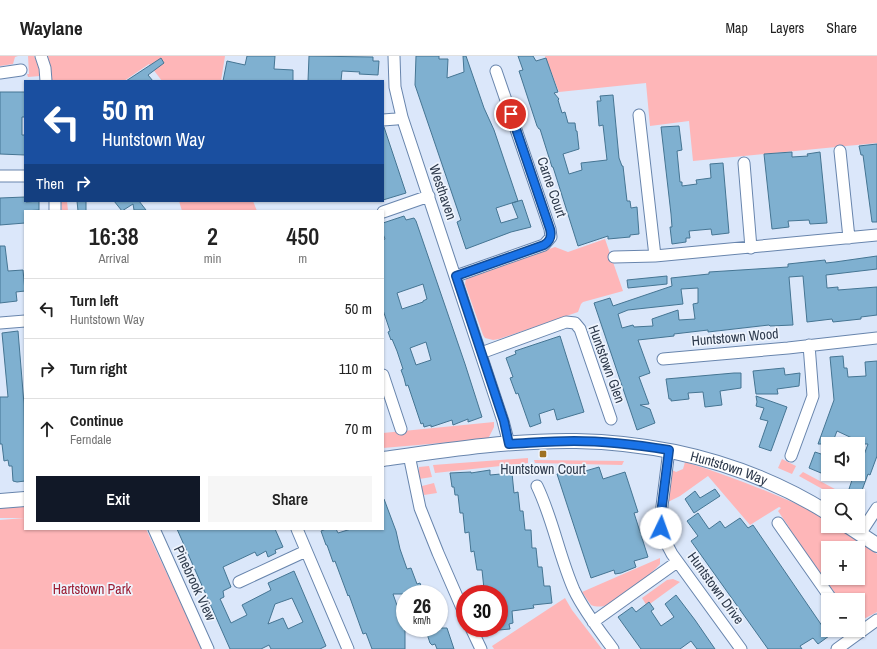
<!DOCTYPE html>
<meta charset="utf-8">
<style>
:root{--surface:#fff;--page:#f6f6f6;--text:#222;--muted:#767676;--line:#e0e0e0;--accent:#111827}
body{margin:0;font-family:"Archivo Narrow",sans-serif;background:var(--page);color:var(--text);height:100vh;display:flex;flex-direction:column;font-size:15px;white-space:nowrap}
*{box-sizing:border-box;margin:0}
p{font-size:13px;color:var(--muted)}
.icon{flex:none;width:22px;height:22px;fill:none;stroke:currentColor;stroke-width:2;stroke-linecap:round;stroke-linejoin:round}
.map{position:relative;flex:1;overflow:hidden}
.drawer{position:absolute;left:24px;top:154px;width:360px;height:320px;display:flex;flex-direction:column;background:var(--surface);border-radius:0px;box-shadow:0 1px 3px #0004}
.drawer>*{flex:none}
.guide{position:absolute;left:24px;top:24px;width:360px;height:122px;border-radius:0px;box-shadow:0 1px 3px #0004;background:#1a4fa0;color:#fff;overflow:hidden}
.tools{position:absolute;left:821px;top:381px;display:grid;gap:8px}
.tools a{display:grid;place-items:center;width:44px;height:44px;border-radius:0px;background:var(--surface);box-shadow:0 1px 3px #0004;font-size:20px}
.speed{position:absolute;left:396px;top:529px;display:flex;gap:8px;font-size:20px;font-weight:700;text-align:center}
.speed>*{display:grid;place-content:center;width:52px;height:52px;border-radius:50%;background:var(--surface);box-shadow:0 1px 3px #0004;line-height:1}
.speed small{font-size:10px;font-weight:400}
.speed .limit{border:6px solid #d22;background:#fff;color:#111}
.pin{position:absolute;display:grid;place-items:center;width:34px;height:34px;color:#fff;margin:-17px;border:2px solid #fff;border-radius:50%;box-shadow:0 1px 4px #0007}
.me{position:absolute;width:44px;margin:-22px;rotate:3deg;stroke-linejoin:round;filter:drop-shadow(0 0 3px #0008)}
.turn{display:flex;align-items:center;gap:14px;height:84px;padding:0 12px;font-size:18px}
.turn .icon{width:52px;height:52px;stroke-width:2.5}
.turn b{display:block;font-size:28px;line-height:34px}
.then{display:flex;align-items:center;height:38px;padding:0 12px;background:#0003;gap:8px;font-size:15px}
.eta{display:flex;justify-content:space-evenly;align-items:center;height:68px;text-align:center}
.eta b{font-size:24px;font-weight:600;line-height:28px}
.action{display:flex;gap:8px;margin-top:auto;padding:8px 12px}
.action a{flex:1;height:46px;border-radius:0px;background:var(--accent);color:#fff;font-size:16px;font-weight:600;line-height:46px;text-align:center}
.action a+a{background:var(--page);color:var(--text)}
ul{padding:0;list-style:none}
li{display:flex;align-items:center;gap:12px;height:60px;padding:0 12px;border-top:1px solid var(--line)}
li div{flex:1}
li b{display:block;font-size:15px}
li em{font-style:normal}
header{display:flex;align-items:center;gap:24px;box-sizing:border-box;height:56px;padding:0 20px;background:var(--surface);border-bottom:1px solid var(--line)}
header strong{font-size:19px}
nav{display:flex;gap:22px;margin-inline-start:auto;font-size:14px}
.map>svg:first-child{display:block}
.green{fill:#feb6b8;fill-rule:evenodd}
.building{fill:#7fb0d0;stroke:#457593;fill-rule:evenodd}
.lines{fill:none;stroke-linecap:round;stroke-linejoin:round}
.minor-casing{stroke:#6885ad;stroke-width:13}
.tertiary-casing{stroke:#6885ad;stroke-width:16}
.minor{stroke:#fff;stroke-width:11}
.tertiary{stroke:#fff;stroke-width:14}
.route-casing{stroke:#114b97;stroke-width:10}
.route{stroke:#1a73e8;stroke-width:7}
.poi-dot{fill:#9e7122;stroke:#eef4fd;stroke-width:1.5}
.labels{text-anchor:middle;stroke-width:3.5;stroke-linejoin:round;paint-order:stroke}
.street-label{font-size:14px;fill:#2e3a4c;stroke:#eef4fd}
.poi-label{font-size:14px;fill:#2e3a4c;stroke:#eef4fd}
.park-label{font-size:14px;fill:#9c1f35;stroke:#eef4fd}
</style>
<header>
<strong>Waylane</strong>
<nav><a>Map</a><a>Layers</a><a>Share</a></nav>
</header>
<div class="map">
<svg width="877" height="593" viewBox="0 0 877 593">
<rect width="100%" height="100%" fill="#dbe7fa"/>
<path class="green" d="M0,0H18L15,1L13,8L0,10Z
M28,0H34L38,8L40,20L28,21L27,18H29Z
M48,0H225L221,25H162L149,8L124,25H52Z
M545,0H877V87L693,105L689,65L650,70L646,27L559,36Z
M61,145H67L68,155H62Z
M179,145H253L257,155H182Z
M605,183L623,235L583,246L581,248L578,256L499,283L493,284L485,282L483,279L465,228L466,222L469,220L555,191L568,196Z
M494,366V371L488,383L383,392V377Z
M528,402V407L435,417L433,409Z
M782,403L796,410L792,418L778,412Z
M534,404L624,405L622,409L535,407Z
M685,406C732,420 777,439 822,459L828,463V470H839L877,498V556L860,565H858V544H840L789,473V471L778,455L781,452L779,451L750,469L708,420L680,440L666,447L672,414L676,416L683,413ZM828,492H858V522H828Z
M429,410L432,421L419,423V411Z
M803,416L848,440H835L799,420Z
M434,427L437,437L424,439L421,431L422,430Z
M25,449V462H0V451Z
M25,462V473H146L202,593H0V464Z
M660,502V508C650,519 620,544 607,549C602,551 596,551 591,549L582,536Z
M673,523L680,526L647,550L642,542L667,524Z
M565,542L572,554L602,593H494L492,590Z"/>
<path class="building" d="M247,0H275L274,13L293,14V25H223L227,5L245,9Z
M309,0L373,1V5H379L378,19L359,18L360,16L342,15L341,25H308Z
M416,0H439V3H448L447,22L464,16L463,0H466L484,52L494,74L518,145L496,152L501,167L518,162L512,147L522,144L531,171L511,176L466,193L457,166L461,164L415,29Z
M518,0H533L536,5L546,2L558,36L554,37L559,43L558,44L562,57L565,56L568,67H575L576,75H577L579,93L563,98L569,118L582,114L581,107L607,104L603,69L599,70L597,45H601L600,40L613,39L619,102L622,110H623L627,145H630L631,152L637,151L639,178L630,179V181L608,183V180L578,190L553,111H552L540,73H539L537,70L519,15L523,14Z
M161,2L164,7L148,19L153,25H126Z
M0,36H25V61H22V79H25V99L0,98Z
M679,70L682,94L677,95L680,126H682V130L697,128L696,124L711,122L710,108L723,107L729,177L712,179L711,173L689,175L690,182H686V186L672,188L670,171H672L671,158L661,71Z
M384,71L406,137L383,144V72Z
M877,88V166H872L863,99H861L859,90Z
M792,96V101L808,100L807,98L820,96L827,167L810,168L809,164L788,165L789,171L772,173L764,98Z
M25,141L26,146L39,145V154L25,155V167L0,169V142Z
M77,145H86V155H78Z
M114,145H139L146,154H134L133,148L122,155Z
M404,160L406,164L414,162L416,165L465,308L482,361L468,366V363L453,369L452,364L431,371V369L424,371L423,367L421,368L408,329L406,330L404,322L401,314L403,313L397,295L392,283L391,284L388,276L390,275L383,254V184L385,183L383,178V167ZM423,228L427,243L423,245V246L402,253L397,237ZM426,286L431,304L416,309L410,292Z
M0,190H5L8,215L23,214L25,235L16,236L17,245L0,247Z
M877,200V213L826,219L827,232L838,231V234L877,231V259L861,261V263L833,266L832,263L807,266L803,220L789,221L793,269L770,270L769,269L708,276V274L674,278V280L638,284L650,317L639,321L649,348L640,349L650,353L655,367L637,374L594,247L610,242L613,250L672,230L671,222L709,218V216L788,211V208L825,204L826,207L835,206ZM698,232V247L693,248L695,263L679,264L678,254L652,263L653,270L634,271L633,269L622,272L618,258L628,254L683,248L681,233Z
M667,220V228L628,232L627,224Z
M18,275L24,348L25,425L17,426L13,425L12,410H9L8,404L4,405L2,388H0V341H8L2,277Z
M560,280L584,356L557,364L554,353L539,358L541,367L530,371L518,337L516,338L510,322L513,321L506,302L516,298L515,295Z
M843,300L844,312H847L848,321L866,320L865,306L877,305V400L870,419L868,418L861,437L849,433L854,418H858V405L861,407L868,388H850L852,382L837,375L832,388H818L834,344L830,301Z
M784,312L785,319L800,317L799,330L777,333L778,338H756L753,315Z
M734,317H741V332L720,335L722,349L705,351L703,336L688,337L689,343L671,345V343H669L666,323Z
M756,340L787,351L771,395L759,391L768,365L760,363L764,352L756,350L757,346Z
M815,396L827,400L821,417L809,412Z
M599,411L603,423L625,416L638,456L634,457L648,501L634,505L636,511L621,517L615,518L614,514L591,522L557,418L574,413L575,418Z
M490,414V419L512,417L514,437L518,436L520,455H523L525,474H531L532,492H536L538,511H542L544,530H550L552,547L533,549L534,552L512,555L513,567L509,568L510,573L499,574V538H488V532L484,533L482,514H477L474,495L471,496L469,476L465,477L463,457H460L458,439H455L454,431H452L450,417L471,416V417Z
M715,433L720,440L694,457L685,443L695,435L700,442Z
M383,443H384L396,475L400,493L407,513L411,512L417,528L420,527L424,538H393L399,555L405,553V593H372L366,577L363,578L349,539L348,540L335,505L333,506L327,489H326L321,475L326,473H336L338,477L351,473H383Z
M698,457L709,473L720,465L725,472L740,462L748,472L753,469L829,580L818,588L813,582L800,590L802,593H768L691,485L698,480L687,465Z
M177,473H275L283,491L275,494L276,497L268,501L266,495L257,500L255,496L223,511L231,531L223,535L224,541L220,543L221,545L231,567L247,559L242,549L271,534L268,527L294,515L326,590L320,593H271L269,589L261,593H230ZM292,542L303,566L288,573L283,562L268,568L275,548Z
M676,539L695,564L715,593H697L691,585L680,593H641L618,561L632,551L636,556L649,546L654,553L651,555L661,570L674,561L665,548Z
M425,572H447L454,593H437L435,588L432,589L430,587Z"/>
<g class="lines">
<g class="minor-casing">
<path id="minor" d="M41,0L45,12L46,25
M394,0L395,31L402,61L503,365L509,388
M0,17L21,14
M639,59L655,200
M383,64L396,63L402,61
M840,95L849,182
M744,107L751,192
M0,120H25
M55,145V155
M383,156L429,140
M614,201L655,200L877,179
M456,220L544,189L551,181L550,173L496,15
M0,267L25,265
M481,297L566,266L575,267L580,273L611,363
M663,303L788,292L877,282
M383,319L401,373
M669,394L660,466L663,481L672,498L741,593
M409,399L420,452L438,497L465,559
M791,400L813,340L809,289
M537,430C553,463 559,500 574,534C584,555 599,574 613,593
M778,467L832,544
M154,473L208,593
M297,473L348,593
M860,478L877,452
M239,526L306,495
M593,566L677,506
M471,572L481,593
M837,593L877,564"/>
</g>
<g class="tertiary-casing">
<g id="tertiary">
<path id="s1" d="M383,403C446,394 511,384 576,385C666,387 751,409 828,457"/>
<path d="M0,445L25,443"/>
<path d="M848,470L877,489"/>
</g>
</g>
<use href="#minor" class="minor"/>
<use href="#tertiary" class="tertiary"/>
</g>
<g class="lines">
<g class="route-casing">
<path id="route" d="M511,58L550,173C552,181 550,185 544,189L456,220L504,365L509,388C530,387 552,385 574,385C606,385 638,389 669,394L660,466L661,472"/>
</g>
<use href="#route" class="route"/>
</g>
<rect class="poi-dot" x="539" y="394" width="8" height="8" rx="2"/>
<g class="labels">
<g class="street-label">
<text transform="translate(552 131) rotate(71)" y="5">Carne Court</text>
<text transform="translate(443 136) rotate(71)" y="5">Westhaven</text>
<text transform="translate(735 281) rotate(-5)" y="5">Huntstown Wood</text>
<text transform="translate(607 308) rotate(70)" y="5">Huntstown Glen</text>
<text dy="5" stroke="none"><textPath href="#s1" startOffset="350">Huntstown Way</textPath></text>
<text transform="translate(195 527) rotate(65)" y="5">Pinebrook View</text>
<text transform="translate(716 532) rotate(54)" y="5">Huntstown Drive</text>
</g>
<g class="poi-label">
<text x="543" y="418">Huntstown Court</text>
</g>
<g class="park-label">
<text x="92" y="538">Hartstown Park</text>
</g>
</g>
</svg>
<div class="tools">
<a><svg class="icon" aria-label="sound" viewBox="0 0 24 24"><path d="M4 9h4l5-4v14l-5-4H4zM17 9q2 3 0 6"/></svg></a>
<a><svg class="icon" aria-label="search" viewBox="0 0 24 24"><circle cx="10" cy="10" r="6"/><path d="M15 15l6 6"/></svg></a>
<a>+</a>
<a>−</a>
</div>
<div class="speed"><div>26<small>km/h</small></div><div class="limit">30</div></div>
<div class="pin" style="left:511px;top:58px;background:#d93025"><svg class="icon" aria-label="arrive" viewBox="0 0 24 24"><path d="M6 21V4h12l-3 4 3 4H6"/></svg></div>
<svg class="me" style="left:661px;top:472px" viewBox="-20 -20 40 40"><circle r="19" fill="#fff"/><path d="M0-13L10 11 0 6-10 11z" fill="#1a73e8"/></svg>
<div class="guide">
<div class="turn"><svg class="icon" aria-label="left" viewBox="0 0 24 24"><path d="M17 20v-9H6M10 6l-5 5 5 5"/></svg><div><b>50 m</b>Huntstown Way</div></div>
<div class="then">Then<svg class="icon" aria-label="right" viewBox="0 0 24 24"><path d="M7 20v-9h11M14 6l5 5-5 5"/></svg></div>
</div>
<section class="drawer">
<div class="eta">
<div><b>16:38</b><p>Arrival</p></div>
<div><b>2</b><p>min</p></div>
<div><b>450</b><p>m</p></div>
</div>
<ul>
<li><svg class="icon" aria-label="left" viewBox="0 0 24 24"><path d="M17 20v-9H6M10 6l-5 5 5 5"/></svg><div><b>Turn left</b><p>Huntstown Way</p></div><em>50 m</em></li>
<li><svg class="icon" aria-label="right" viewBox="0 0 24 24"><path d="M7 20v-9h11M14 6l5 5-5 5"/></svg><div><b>Turn right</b></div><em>110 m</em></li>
<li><svg class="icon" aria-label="ahead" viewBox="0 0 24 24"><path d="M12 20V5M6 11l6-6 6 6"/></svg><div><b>Continue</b><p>Ferndale</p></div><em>70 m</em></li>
</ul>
<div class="action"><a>Exit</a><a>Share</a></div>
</section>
</div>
